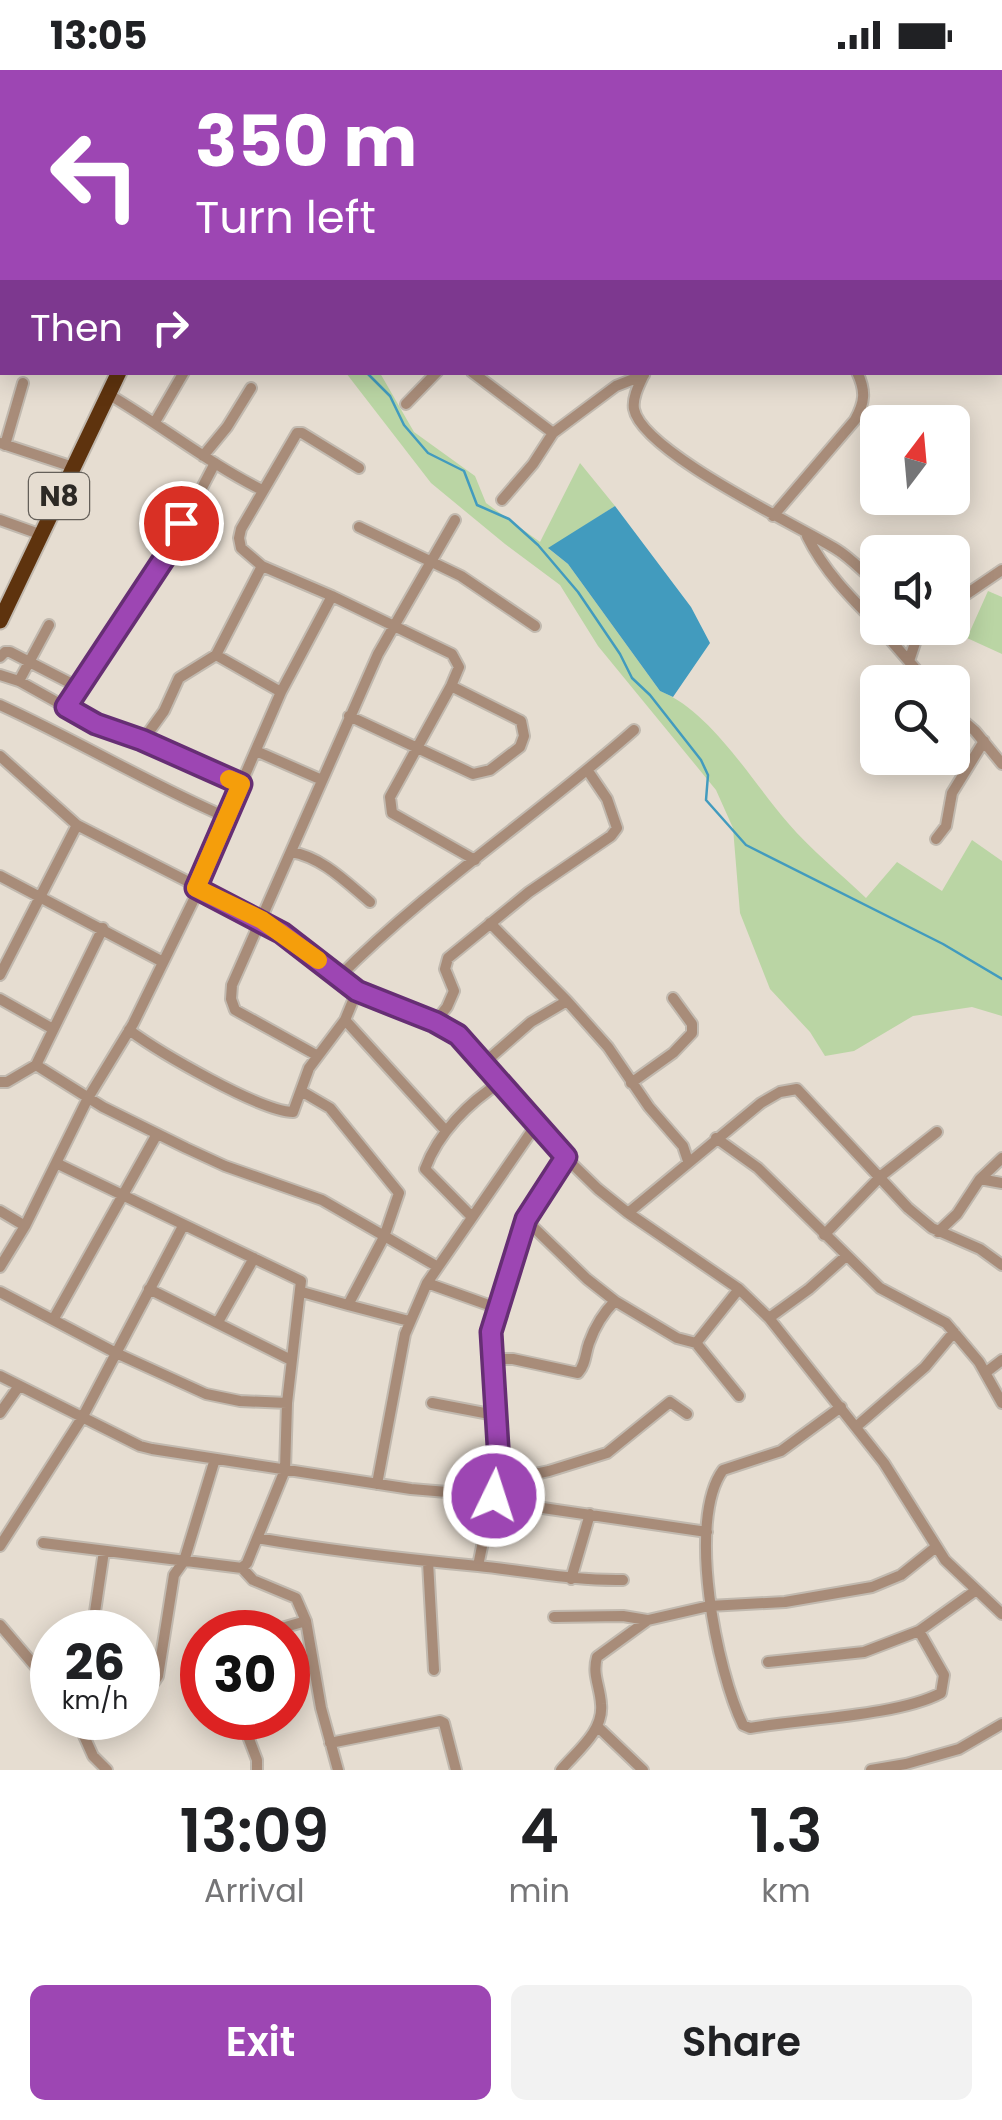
<!DOCTYPE html>
<style>
:root{--surface:#fff;--page:#f2f2f2;--text:#202124;--muted:#757577;--accent:#9d46b3}
body{margin:0;font-family:Poppins,sans-serif;background:var(--page);color:var(--text);height:100vh;display:flex;flex-direction:column;font-size:38px;white-space:nowrap}
*{box-sizing:border-box;margin:0}
p{font-size:32px;color:var(--muted)}
.icon{flex:none;width:55px;height:55px;fill:none;stroke:currentColor;stroke-width:2;stroke-linecap:round;stroke-linejoin:round}
.map{position:relative;height:1700px;overflow:hidden}
.drawer{display:flex;flex-direction:column;background:var(--surface);flex:1}
.drawer>*{flex:none}
.banner{position:absolute;left:0px;top:0px;width:1002px;height:305px;box-shadow:0 5px 25px #0003;background:#9d46b3;color:#fff;overflow:hidden}
.needle{width:65px;rotate:16deg}
.controls{position:absolute;left:860px;top:335px;display:grid;gap:20px}
.controls a{display:grid;place-items:center;width:110px;height:110px;border-radius:15px;background:var(--surface);box-shadow:0 5px 25px #0003;font-size:50px}
.speed{position:absolute;left:30px;top:1540px;display:flex;gap:20px;font-size:50px;font-weight:700;text-align:center}
.speed>*{display:grid;place-content:center;width:130px;height:130px;border-radius:50%;background:var(--surface);box-shadow:0 5px 25px #0003;line-height:1}
.speed small{font-size:25px;font-weight:400}
.speed .limit{border:15px solid #d22;background:#fff;color:#111}
.pin{position:absolute;display:grid;place-items:center;width:85px;height:85px;color:#fff;margin:-42px;border:5px solid #fff;border-radius:50%;box-shadow:0 2px 10px #0007}
.me{position:absolute;width:110px;margin:-55px;rotate:4deg;stroke-linejoin:round;filter:drop-shadow(0 0 8px #0008)}
.turn{display:flex;align-items:center;gap:35px;height:210px;padding:0 30px;font-size:45px}
.turn .icon{width:130px;height:130px;stroke-width:2.5}
.turn b{display:block;font-size:70px;line-height:85px}
.then{display:flex;align-items:center;height:95px;padding:0 30px;background:#0003;gap:20px;font-size:38px}
.eta{display:flex;justify-content:space-evenly;align-items:center;height:170px;text-align:center}
.eta b{font-size:60px;font-weight:600;line-height:70px}
.primary-button{display:flex;gap:20px;margin-top:auto;padding:20px 30px}
.primary-button a{flex:1;height:115px;border-radius:15px;background:var(--accent);color:#fff;font-size:40px;font-weight:600;line-height:115px;text-align:center}
.primary-button a+a{background:var(--page);color:var(--text)}
.status{display:flex;justify-content:space-between;align-items:center;height:70px;padding:0 50px;background:var(--surface);direction:ltr}
.status svg{height:28px;fill:currentColor}
.map>svg:first-child{display:block}
.green{fill:#bad5a4}
.water{fill:#429bbe}
.lines{fill:none;stroke-linecap:round;stroke-linejoin:round}
.stream{stroke:#429bbe;stroke-width:2.5}
.minor-casing{stroke:#c1b9af;stroke-width:14}
.highway-casing{stroke:#c1b9af;stroke-width:19}
.minor{stroke:#a88c79;stroke-width:10}
.highway{stroke:#5e330e;stroke-width:15}
.route-casing{stroke:#662e74;stroke-width:25}
.route{stroke:#9d46b3;stroke-width:18}
.slow{stroke:#f59e0b;stroke-width:18}
.labels{text-anchor:middle;stroke-width:10;stroke-linejoin:round;paint-order:stroke}
.shield{fill:#e6ddd1;stroke:#645f59;stroke-width:2.5}
.shield-label{font-size:28px;font-weight:bold;fill:#2c2925}
</style>
<div class="status"><b>13:05</b><svg viewBox="0 0 49 12"><path d="M0 12V9h3v3zM5 12V6h3v6zM10 12V3h3v9zM15 12V0h3v12zM26 1h20v11H26zM47 4h2v5h-2z"/></svg></div>
<div class="map">
<svg width="1002" height="1700" viewBox="0 0 1002 1700">
<rect width="100%" height="100%" fill="#e6ddd1"/>
<path class="green" d="M346,303H380L414,362L475,406L486,433L540,472L580,393L615,436L549,479L568,494L660,621C712,642 752,712 788,753C811,780 840,803 866,828L897,792L942,821L972,770L1002,791V946L972,937L913,946L854,981L825,986L810,962L770,919L740,843L733,758L716,720L598,576L560,515L505,474L431,413Z
M988,521L1002,527V584L967,568Z"/>
<path class="water" d="M615,436L691,537L710,573L673,627L660,621L568,494L548,478Z"/>
<g class="lines">
<path class="stream" d="M366,302L390,326L404,355L428,383L464,401L477,435L509,449L538,475L578,522L620,584L632,608L650,625L701,690L708,705L706,730L746,775L943,874L1002,909"/>
<g class="minor-casing">
<path id="minor" d="M168,0L173,2
M440,0L442,2
M521,0L522,2
M645,0L647,2
M914,0L916,2
M722,2L725,0
M834,2L837,0
M0,11L2,13
M0,83L2,85
M1000,93L1002,95
M0,160L2,161
M0,248L2,244
M472,302L553,363
M645,302C640,313 632,327 634,339C642,382 797,455 836,479C851,488 864,503 878,514
M108,324C161,355 208,393 262,420
M406,334L437,302
M155,352L184,302
M0,373L73,397
M5,375L23,313
M203,386L227,357L251,318
M359,398L302,363H297L241,459L239,468L241,478L262,496L332,526L452,584L459,597L451,616L390,727L392,743L475,790
M502,430L533,394L553,363L616,316L644,305
M773,446L855,350C865,332 866,321 857,302
M0,450L42,465
M359,457L461,506L535,556
M807,466C824,501 851,528 878,555
M952,534L1002,500
M880,558L927,612
M216,585L281,622
M0,587L5,582H10L78,617
M909,591L920,558
M0,605L19,611L96,654L143,670L241,714
M19,611L49,555
M0,635C77,670 149,714 226,747
M66,637L169,481L215,393
M952,641L975,661L1002,694
M349,646L473,704L490,700L520,677L524,666L521,651L451,616
M143,670L164,641L179,608L216,585L262,496
M256,681L322,710
M0,686L77,755L261,849L303,876L357,921L435,952L458,965L565,1087L598,1119L628,1143L739,1219L769,1248L884,1393L945,1490L1002,1544
M936,769L946,756L952,723L984,671
M291,782C322,787 346,812 370,832
M0,806L163,892
M196,818L281,622L332,526
M490,853L567,931L608,977L649,1037L683,1076L688,1091
M103,858L36,995L103,1037L186,1078L225,1096L322,1130L438,1197L427,1213L497,1238
M0,905L77,755
M338,908C428,817 538,745 634,660
M357,921L345,950L446,1061
M0,929L53,959
M435,952L447,937L454,921L445,899L448,888L529,822L611,766L617,758L607,729L588,701
M129,960C159,982 259,1041 293,1042L309,998L345,950
M318,986L235,940L231,929L232,915L378,584L455,450
M484,993L531,952L567,931
M0,1012H7L36,995
M631,1013L673,983L692,963V954L673,928
M301,1021L330,1038L399,1123L384,1167L348,1235L302,1222
M716,1068L758,1098L880,1218L946,1253L979,1292L1002,1333
M56,1093L301,1211L287,1333L285,1400L247,1493L242,1498
M980,1109L1002,1088
M0,1141L25,1156
M628,1143L761,1033L780,1022L797,1019L908,1138L932,1158L980,1179L1002,1195
M472,1147L425,1099C438,1063 469,1032 501,1012
M525,1149L587,1209L615,1231L677,1268L696,1273L739,1326
M938,1162L957,1144L980,1109L1002,1113
M824,1165L881,1106L937,1062
M0,1197L25,1156L88,1028L133,954L199,819
M438,1197L538,1052
M149,1219L291,1290
M0,1222L116,1283L206,1324L240,1331L287,1333
M348,1235L409,1251
M769,1248L809,1219L846,1186
M53,1250L157,1064
M218,1252L254,1188
M696,1273L739,1219
M491,1289H513L578,1303C586,1294 585,1284 589,1273C595,1256 603,1243 615,1231
M985,1303L1002,1290
M0,1306L140,1376L152,1379L411,1419L495,1426L536,1437L707,1462
M432,1333L495,1345
M841,1337L781,1381L723,1400C686,1450 717,1602 743,1655L750,1658C801,1649 898,1646 941,1623L944,1605L919,1561L975,1521
M0,1343L19,1316
M857,1356L925,1297L954,1262
M497,1412L549,1401L607,1383L670,1332L687,1344
M377,1414L405,1264L427,1213
M257,1468C331,1481 404,1489 478,1496C527,1501 574,1511 623,1510
M43,1473L242,1498L253,1510L296,1528L306,1551L321,1638L338,1700
M0,1476L82,1348L183,1156
M428,1492L434,1600
M478,1496L499,1393L491,1262L525,1149L565,1087
M571,1509L590,1444
M554,1547L623,1546L647,1550
M0,1555L52,1616
M92,1562L104,1481
M268,1562L306,1551
M768,1592L864,1582L919,1561
M138,1621L154,1612L158,1606L174,1505L184,1491L215,1389
M76,1648L93,1686L107,1700
M241,1648L257,1690V1700
M598,1657L643,1700
M330,1673L440,1651L444,1653L456,1700
M561,1700C577,1681 604,1661 601,1634C600,1616 592,1605 597,1587L648,1550L709,1536L785,1532L872,1517L901,1505L936,1477
M871,1700L906,1694L959,1679L1002,1654"/>
</g>
<g class="highway-casing">
<path id="highway" d="M261,2L262,0
M0,551L119,302"/>
</g>
<use href="#minor" class="minor"/>
<use href="#highway" class="highway"/>
</g>
<g class="lines">
<g class="route-casing">
<path id="route" d="M181,453L169,481L66,637L96,654L142,670L241,714L196,818L282,863L357,921L435,952L458,965L566,1087L526,1149L491,1262L499,1393L494,1426"/>
</g>
<use href="#route" class="route"/>
<path class="slow" d="M229,709L241,714L196,818L262,850L318,890"/>
</g>
<g class="labels">
<rect class="shield" x="29" y="403" width="60" height="46" rx="8"/>
<g class="shield-label">
<text x="59" y="436">N8</text>
</g>
</g>
</svg>
<div class="controls">
<a><svg class="needle" viewBox="-14 -14 28 28"><path d="M0-13l5 13h-10z" fill="#e53935"/><path d="M0 13l5-13h-10z" fill="#757577"/></svg></a>
<a><svg class="icon" aria-label="sound" viewBox="0 0 24 24"><path d="M4 9h4l5-4v14l-5-4H4zM17 9q2 3 0 6"/></svg></a>
<a><svg class="icon" aria-label="search" viewBox="0 0 24 24"><circle cx="10" cy="10" r="6"/><path d="M15 15l6 6"/></svg></a>
</div>
<div class="speed"><div>26<small>km/h</small></div><div class="limit">30</div></div>
<div class="pin" style="left:181px;top:453px;background:#d93025"><svg class="icon" aria-label="arrive" viewBox="0 0 24 24"><path d="M6 21V4h12l-3 4 3 4H6"/></svg></div>
<svg class="me" style="left:494px;top:1426px" viewBox="-20 -20 40 40"><circle r="17" fill="#9d46b3" stroke="#fff" stroke-width="3"/><path d="M0-11L8 9 0 5-8 9z" fill="#fff"/></svg>
<div class="banner">
<div class="turn"><svg class="icon" aria-label="left" viewBox="0 0 24 24"><path d="M17 20v-9H6M10 6l-5 5 5 5"/></svg><div><b>350 m</b>Turn left</div></div>
<div class="then">Then<svg class="icon" aria-label="right" viewBox="0 0 24 24"><path d="M7 20v-9h11M14 6l5 5-5 5"/></svg></div>
</div>
</div>
<section class="drawer">
<div class="eta">
<div><b>13:09</b><p>Arrival</p></div>
<div><b>4</b><p>min</p></div>
<div><b>1.3</b><p>km</p></div>
</div>
<div class="primary-button"><a>Exit</a><a>Share</a></div>
</section>
